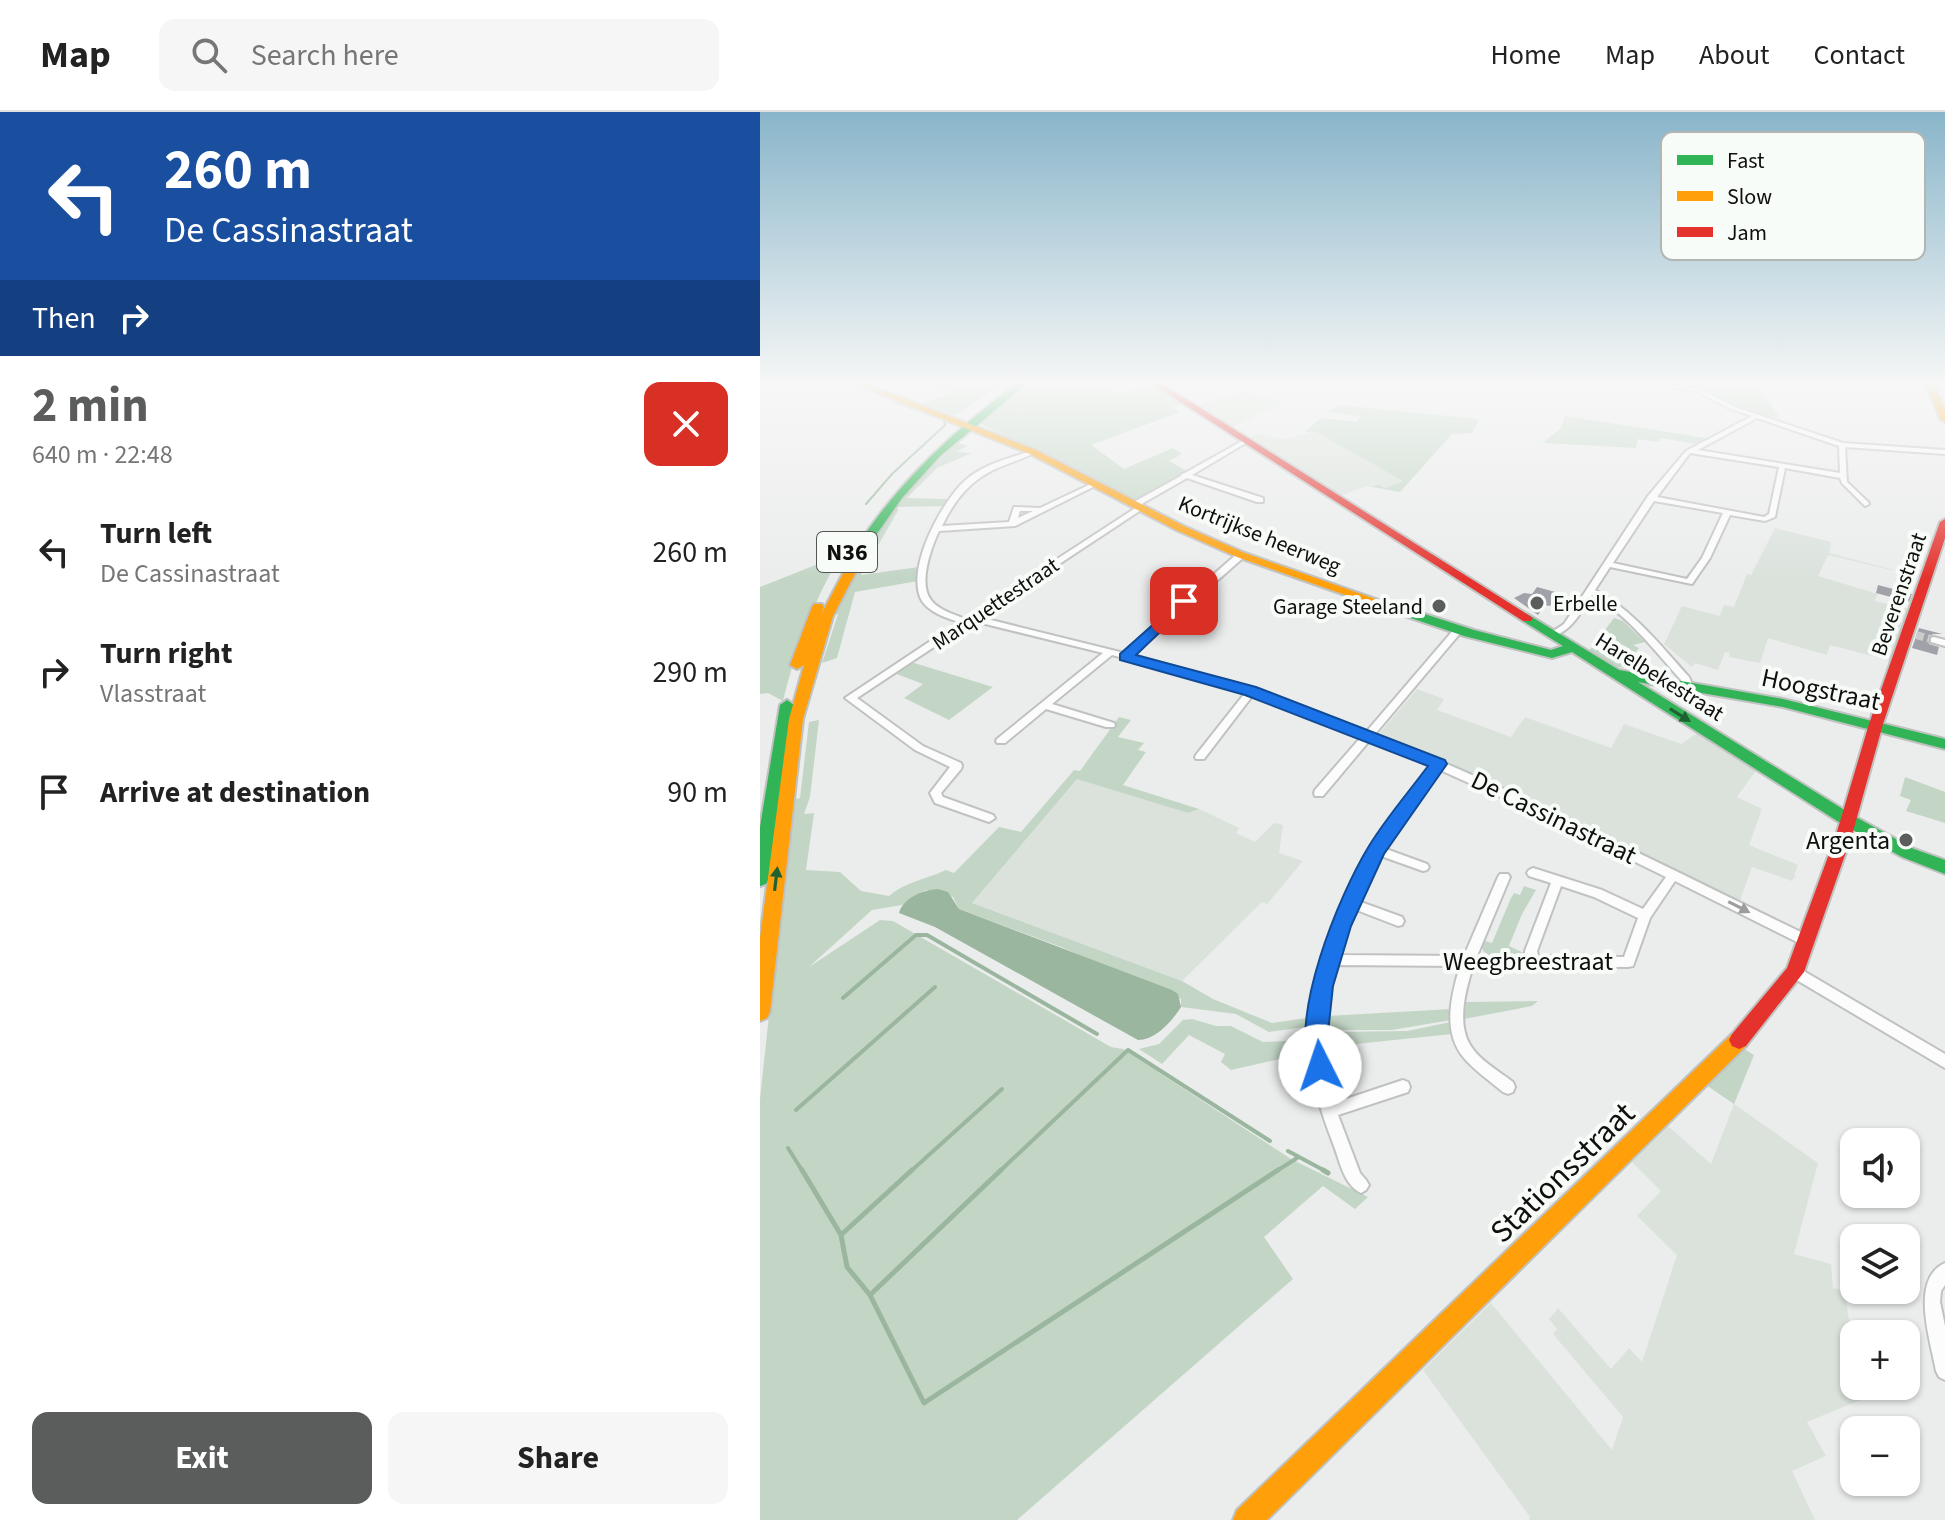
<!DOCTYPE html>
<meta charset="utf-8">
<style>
:root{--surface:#fff;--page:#f6f6f6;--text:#222;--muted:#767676;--line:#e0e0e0;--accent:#5b5d5c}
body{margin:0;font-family:"Source Sans 3",sans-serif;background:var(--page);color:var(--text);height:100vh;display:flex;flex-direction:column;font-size:30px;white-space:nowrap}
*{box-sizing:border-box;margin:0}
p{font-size:26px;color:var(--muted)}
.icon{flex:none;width:44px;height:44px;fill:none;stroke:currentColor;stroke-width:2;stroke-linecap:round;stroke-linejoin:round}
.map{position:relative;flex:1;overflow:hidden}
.side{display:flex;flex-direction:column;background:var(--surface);width:760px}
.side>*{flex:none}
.guide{background:#1a4fa0;color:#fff;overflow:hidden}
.fabs{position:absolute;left:1080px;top:1016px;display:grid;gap:16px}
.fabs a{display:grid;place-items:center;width:80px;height:80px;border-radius:16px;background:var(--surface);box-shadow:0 2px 6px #0004;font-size:40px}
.pin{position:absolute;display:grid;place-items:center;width:68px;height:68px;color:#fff;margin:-34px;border-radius:16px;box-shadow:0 4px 12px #0006}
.me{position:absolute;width:88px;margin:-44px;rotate:356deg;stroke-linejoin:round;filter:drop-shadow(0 0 6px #0008)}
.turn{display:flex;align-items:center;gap:28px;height:168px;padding:0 32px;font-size:36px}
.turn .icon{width:104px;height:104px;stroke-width:2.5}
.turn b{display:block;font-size:56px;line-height:68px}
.then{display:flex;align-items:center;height:76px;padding:0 32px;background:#0003;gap:16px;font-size:30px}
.round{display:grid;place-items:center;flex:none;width:84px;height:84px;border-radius:16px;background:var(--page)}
.overview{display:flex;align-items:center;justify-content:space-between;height:136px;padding:0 32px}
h1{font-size:48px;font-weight:700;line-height:60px;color:var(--accent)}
.action{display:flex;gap:16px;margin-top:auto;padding:16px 32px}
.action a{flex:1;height:92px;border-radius:16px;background:var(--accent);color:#fff;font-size:32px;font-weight:700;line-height:92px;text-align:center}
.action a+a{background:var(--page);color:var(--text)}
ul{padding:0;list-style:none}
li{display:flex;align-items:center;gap:24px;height:120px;padding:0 32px}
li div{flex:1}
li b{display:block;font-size:30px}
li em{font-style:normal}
header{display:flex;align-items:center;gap:48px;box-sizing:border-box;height:112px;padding:0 40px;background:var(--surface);border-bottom:2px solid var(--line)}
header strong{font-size:38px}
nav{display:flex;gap:44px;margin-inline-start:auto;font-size:28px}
.search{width:560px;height:72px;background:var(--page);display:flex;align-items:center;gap:20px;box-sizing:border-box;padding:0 28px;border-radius:16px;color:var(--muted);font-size:30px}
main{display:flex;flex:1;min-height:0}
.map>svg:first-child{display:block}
.built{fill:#dbe2dc}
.green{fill:#c3d6c6}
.water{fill:#9ab69e}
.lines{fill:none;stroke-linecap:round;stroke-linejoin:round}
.stream-far2{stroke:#9ab69e;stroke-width:2}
.stream-far1{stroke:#9ab69e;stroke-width:4}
.stream{stroke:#9ab69e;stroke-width:5}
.building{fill:#a1a1a9}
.street-tunnel{stroke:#cacccb;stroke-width:8;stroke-dasharray:8 4;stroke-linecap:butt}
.street-casing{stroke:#c0c2c1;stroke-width:4}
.fast-casing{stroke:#c0c2c1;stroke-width:4}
.slow-casing{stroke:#c0c2c1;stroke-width:4}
.jam-casing{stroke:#c0c2c1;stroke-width:4}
.street{fill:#fcfcfc;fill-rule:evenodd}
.fast{fill:#30b455;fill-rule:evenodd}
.slow{fill:#ff9f0a;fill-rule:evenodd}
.jam{fill:#e5322d;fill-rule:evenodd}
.oneway{fill:#1f6232}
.oneway2{fill:#9d9d9d}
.route{fill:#1a73e8;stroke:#114b97;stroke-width:2}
.poi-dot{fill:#5b5d5c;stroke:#f8fcf8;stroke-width:3}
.labels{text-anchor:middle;stroke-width:8;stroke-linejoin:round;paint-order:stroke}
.far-street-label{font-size:22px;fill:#0e0f0e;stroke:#f8fcf8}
.far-poi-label{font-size:22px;fill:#0e0f0e;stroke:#f8fcf8;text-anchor:start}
.shield{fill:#f8fcf8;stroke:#545654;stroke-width:2}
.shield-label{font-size:24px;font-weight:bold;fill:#0e0f0e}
.street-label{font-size:26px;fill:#0e0f0e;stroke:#f8fcf8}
.poi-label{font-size:26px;fill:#0e0f0e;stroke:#f8fcf8;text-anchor:end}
.near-street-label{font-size:32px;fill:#0e0f0e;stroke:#f8fcf8}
.key{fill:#f8fcf8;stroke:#b2b5b2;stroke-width:2}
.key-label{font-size:22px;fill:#0e0f0e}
</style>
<header>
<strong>Map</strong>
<div class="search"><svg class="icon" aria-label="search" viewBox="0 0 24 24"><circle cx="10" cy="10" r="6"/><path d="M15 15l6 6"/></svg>Search here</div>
<nav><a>Home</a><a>Map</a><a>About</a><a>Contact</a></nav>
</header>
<main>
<section class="side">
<div class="guide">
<div class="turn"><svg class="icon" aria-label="left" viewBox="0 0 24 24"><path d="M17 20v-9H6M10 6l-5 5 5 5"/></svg><div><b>260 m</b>De Cassinastraat</div></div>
<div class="then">Then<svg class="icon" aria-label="right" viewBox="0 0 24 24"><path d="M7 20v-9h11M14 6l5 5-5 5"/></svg></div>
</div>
<div class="overview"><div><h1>2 min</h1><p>640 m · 22:48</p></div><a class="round" style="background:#d93025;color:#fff"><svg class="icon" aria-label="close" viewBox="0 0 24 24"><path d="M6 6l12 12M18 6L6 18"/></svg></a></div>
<ul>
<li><svg class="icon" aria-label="left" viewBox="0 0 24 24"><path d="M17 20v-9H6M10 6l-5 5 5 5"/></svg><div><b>Turn left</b><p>De Cassinastraat</p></div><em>260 m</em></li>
<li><svg class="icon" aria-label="right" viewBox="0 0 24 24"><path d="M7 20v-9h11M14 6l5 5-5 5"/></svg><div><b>Turn right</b><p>Vlasstraat</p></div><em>290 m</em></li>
<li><svg class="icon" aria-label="arrive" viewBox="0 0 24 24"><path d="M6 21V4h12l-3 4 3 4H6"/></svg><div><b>Arrive at destination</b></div><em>90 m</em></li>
</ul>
<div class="action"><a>Exit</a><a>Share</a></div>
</section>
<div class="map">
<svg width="1185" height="1408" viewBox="0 0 1185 1408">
<rect width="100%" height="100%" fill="#ebedec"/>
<path class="built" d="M485,279L526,290L469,316L435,294Z
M555,319L644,369L625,376L612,372L580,384L488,327L497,322L526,327Z
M1015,416L1071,430L1069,441L1161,465L1068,443L1058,464L1118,482L1114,489L1149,497L1132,549L1070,533L1067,543L1008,526L1000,551L969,545L970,541L965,540L958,558L935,551L932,555L904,532L922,494L960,504L964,493L974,495L987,462L991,463Z
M657,577L684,587L677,598L751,625L765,605L851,636L864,612L921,632L939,620L997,657L977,685L1002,697L989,733L1038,753L1034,763L1037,766L1034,765L1032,769L992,755L979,791L721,666L618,623Z
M317,666L428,701L439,697L479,716L476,721L495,730L514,711L523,713L519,741L543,749L507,792L502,790L422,869L212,791Z
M974,992L1058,1051L1034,1142L1071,1152L1073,1176L1085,1179L1094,1245L1084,1243L1083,1253L1085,1264L1100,1288L1047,1310L1066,1344L1032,1359L1055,1408H769L770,1405L663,1258L731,1191L852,1338L863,1305L793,1222L797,1217L789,1207L798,1196L851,1257L869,1236L882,1250L917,1143L877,1104L901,1079L872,1050L908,1014L951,1052Z"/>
<path class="green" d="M169,270H245L196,303L162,292L194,280L176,277L180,275Z
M276,270H338L356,283L393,273L422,292L413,295L420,300L331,333L364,357L413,336L422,342L409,349L427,359L375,390L223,313L222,309Z
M897,270H996L1019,305L1008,306L939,278Z
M578,293L717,307L719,308L712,321L692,322L640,380L607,374L619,373L625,376L643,369L556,320H545L561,306L597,310L600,304L568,300Z
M805,304L946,326L936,332L901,326L899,330L878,327L876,336L783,331L801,316Z
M198,331L208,334L196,340L212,341L177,356L147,386L188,387L183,394L137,395L164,362Z
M175,348L140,388L105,440L135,397H139L101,463L159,455L158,469L95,480L77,546L62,551L78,502H73C103,437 126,400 175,348Z
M92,425C59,475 37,531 23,589L8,581L0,582V475L63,450L84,426Z
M854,506L863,509L885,530L873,533L879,536L869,549L872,558L851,553L829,539Z
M151,550L233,575L189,608L144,586L163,572L134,561Z
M359,605L371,608L358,625L384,631L378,638L386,640L363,673L439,697L428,701L317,667L212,791L422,869L453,887L512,911L547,906L546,915L509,920L476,902L421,895V887L301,835L199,797L193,785L166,778L142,793L112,798L49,855L120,808L133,809L351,935L363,937L531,1047L608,1085L595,1097L563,1074L504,1125L533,1167L257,1408H0V987L32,688L40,686L49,610L59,608L50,685L44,702L54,701L46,758L80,760L101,779L129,784C145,770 166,767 186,758L194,761L239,715L261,720L314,658L320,659Z
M1145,665L1185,680V711L1146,699L1151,688L1140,684Z
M764,774L776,778L762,802L749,834L764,841L763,845H732L724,840L722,835L725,829L732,831L751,786L754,781L760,783Z
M778,889L772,894L704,907L706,890Z
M691,897V908L632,918H567V904Z
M432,907L456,914H471L503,930L547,928V941L471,958L461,950L465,942L429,923L402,952L379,937L399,932L423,908Z
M691,910L692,922L567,935L566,921L572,920L647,919Z
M983,936L994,943L974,992L943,971Z"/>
<path class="water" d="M178,777L188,780L199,797L412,878L418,882L421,895C412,909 396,928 378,928L175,815L139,801C143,786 163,778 178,777Z"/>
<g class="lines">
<path class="stream-far2" d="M918,273L945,278
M106,392L132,362L185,313L184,308L132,289"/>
<path class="stream-far1" d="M83,886L156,823H167L337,922
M36,998L175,875
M28,1036L43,1060
M528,1039L567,1060
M150,1060L242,977
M239,1060L368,938L510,1029
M515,1060L537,1046"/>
<path class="stream" d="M42,1058L81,1123L87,1155L110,1183L164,1291L518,1058
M563,1058L568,1061
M82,1122L152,1058
M110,1183L241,1058"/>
</g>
<path class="building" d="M1118,473L1152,482L1149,490L1116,481Z
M777,475L799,481L790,494L785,493L778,503L754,486L764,481L772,482Z
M1159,516L1182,522H1173L1168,526L1169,532L1179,535L1177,543L1152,536Z"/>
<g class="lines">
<path class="street-tunnel" d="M1156,523L1174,528"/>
<g class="street-casing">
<path id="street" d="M886,270H901L942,278L975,295L1083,331L1185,338V342L1085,335L1087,370L1108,390L1109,392L1105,394L1082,371L1080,366L1025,356L1015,405L1005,409L970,403L950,446L932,472L850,455L835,478C873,498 901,534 929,565L932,572L927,575L924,574L921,568C894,538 867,502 832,483C820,501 814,516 793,525L789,522L804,512L888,384L926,339L992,304L971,297L938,280ZM997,306L1079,334L1080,361L938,338ZM930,341L1019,355L1009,402L1004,405L897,385ZM894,389L963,401L942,446L927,467L853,451Z
M484,328L489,329L432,363L503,386V390H497L427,366L378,394L384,396L219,505L364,541L478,441H484V445L373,543L494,577L607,619L696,515H702V519L615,622C763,681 906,755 1049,824L1051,828L1049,832L1045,833L1041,832L915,769L890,806L873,854L868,855L713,854C706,877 697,908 709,931C718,948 739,959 753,970L755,975L753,980L748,982L743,980C730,969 715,959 704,946C682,920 691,884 700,854L575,853C565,899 562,945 574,991L643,968L648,970L650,975L648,980L578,1003L600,1061L606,1068L609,1073L606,1078L601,1081C584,1073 580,1050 574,1034C566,1013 558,992 555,969C544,887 570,809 612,741L610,738L612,735L616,734L649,684L672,654L610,628L563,684H555L554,681L555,678L602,624L493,583L444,647H436L435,645L436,643L485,581L421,561L352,543L292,592L354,611L355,613L354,615H346L286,597L245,631H237L236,629L237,627L343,541L213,509L97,586L163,634L201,651L202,654L201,657L181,681L183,685L233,703L235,706L229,710L175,691L170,681L190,655L155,638L85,586L199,510C187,506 170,501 162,489C144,458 183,386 208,366C225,352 250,346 271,339L276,340C265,346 252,350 240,355C211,367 195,387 182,414L249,410L254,395L280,396L333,371L339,372L255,414L179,419C171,436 158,471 171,488C178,498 194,502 205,507L377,395H372V391L421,364L422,362L425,361ZM260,399H273L258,406ZM680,658L769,698L906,765L883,797L842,778L773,756L769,758L767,761L769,764L791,771L765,839V844H717L750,765L748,762H740L738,765L704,844L577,843L594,797L638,814L642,813L644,809L642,805L598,789L621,744L663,759L667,758L669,755L667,752L626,737L657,690ZM801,774L834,785L878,806L864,845L778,844L777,839Z
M1174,525L1185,528V534L1171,530V526Z
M1035,854L1185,942V956L1030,864L1029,860L1030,856Z
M1185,1151V1173L1181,1179L1180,1190L1185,1214V1268L1179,1265L1176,1259C1171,1230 1149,1167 1185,1151Z"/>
</g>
<g class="fast-casing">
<path id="fast" d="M259,270H269L180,344L142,386L109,433H101L99,431C142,366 197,316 259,270Z
M649,497L714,518L791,538L803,534L763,509V503L767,502L859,558L1023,587L1185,627V637L1023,595L878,570L1094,704L1154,737L1185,748V762L1142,745L1082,712L812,540L792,546L704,524L645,504L643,501Z
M27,588L34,593L9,767L6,772L0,774V715L20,593Z"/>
</g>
<g class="slow-casing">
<path id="slow" d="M90,270H102L276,338L424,414L485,441L655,501L653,504H645L477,445L416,418L270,342Z
M1165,270H1173L1185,297V310L1180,307Z
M105,428L111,431L73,504L43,607L10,900L7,906L0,909V826L29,607L44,553L37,557L30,553L52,495L54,492H62L64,495L61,503L99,431Z
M979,919L986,922L989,928L986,934L507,1408H473L477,1398L972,922Z"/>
</g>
<g class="jam-casing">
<path id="jam" d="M389,270H399L773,506L771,509H763Z
M1185,407V426L1123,612L1092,723L1044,860L986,934L979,937L972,934L969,928L972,922L1027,856L1076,723L1109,612L1180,410Z"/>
</g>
<use href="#street" class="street"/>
<use href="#fast" class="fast"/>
<use href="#slow" class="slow"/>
<use href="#jam" class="jam"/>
</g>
<defs><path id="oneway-solid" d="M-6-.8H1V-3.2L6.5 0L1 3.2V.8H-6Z" transform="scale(2)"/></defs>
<g class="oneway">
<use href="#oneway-solid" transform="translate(920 603) rotate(32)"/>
<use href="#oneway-solid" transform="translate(16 767) rotate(-83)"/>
</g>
<use class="oneway2" href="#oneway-solid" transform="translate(979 795) rotate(27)"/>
<linearGradient id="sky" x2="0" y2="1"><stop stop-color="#89b5ca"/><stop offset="0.58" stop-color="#f6f7f6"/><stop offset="1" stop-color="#f6f7f6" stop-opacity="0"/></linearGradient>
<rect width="1185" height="467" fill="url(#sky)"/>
<path class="route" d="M424,485L431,489L429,492L376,543L496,575L685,648L687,652L624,742L591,814L573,874L568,921L572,954L568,962L560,965L552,962C527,907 579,783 609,734C626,706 648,681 668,654L485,583L360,548V542Z"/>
<g class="poi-dot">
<circle cx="777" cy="491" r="8"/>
<circle cx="679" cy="494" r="8"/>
<circle cx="1146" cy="728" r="8"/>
</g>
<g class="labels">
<g class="far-street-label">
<text transform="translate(500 422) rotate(22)" y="8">Kortrijkse heerweg</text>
<text transform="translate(1138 482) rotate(-71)" y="8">Beverenstraat</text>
<text transform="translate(235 491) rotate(-34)" y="8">Marquettestraat</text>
<text transform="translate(900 564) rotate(32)" y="8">Harelbekestraat</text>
</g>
<g class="far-poi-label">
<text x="793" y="499">Erbelle</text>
<text x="663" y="502" text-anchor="end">Garage Steeland</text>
</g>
<rect class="shield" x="57" y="420" width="60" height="40" rx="6"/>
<g class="shield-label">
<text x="87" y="448">N36</text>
</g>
<g class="street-label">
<text transform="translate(1061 577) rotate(12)" y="9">Hoogstraat</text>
<text transform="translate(794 705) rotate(26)" y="9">De Cassinastraat</text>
<text x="768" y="858">Weegbreestraat</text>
</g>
<g class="poi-label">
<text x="1130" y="737">Argenta</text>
</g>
<g class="near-street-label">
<text transform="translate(802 1060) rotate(-44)" y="11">Stationsstraat</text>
</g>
</g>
<rect x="901" y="20" width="264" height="128" rx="12" class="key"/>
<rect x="917" y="43" width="36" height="10" fill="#30b455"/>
<rect x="917" y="79" width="36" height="10" fill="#ff9f0a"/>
<rect x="917" y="115" width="36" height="10" fill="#e5322d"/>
<g class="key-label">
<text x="967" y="56">Fast</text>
<text x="967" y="92">Slow</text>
<text x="967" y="128">Jam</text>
</g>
</svg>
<div class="fabs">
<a><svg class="icon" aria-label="sound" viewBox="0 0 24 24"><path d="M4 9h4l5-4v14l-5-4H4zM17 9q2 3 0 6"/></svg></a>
<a><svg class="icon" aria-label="layers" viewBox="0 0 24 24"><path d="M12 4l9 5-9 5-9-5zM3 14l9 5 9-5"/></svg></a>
<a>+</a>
<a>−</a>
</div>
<div class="pin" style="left:424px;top:489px;background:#d93025"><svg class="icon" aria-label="arrive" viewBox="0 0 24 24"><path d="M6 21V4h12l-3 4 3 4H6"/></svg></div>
<svg class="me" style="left:560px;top:954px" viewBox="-20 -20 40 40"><circle r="19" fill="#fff"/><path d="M0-13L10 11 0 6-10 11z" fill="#1a73e8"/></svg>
</div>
</main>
